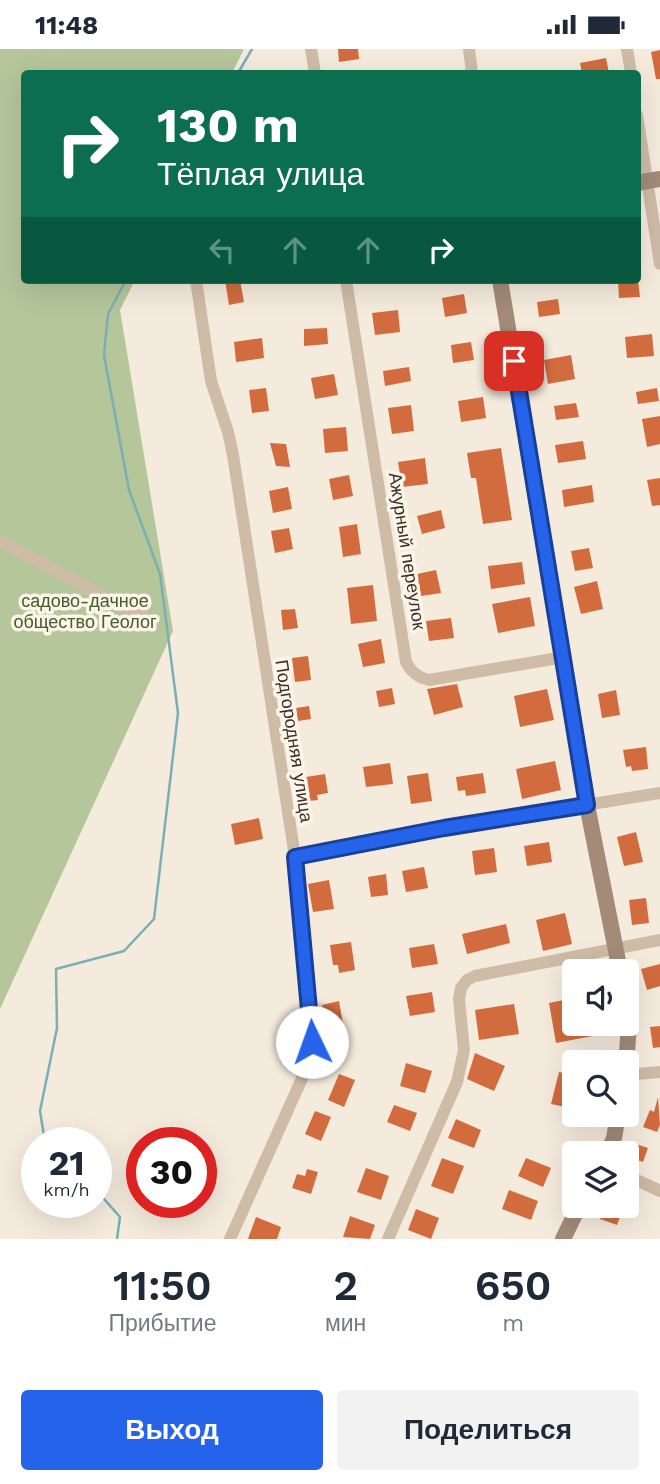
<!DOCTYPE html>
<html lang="ru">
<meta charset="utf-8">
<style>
:root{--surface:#fff;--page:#f2f2f3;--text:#1f2937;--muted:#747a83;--accent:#2563eb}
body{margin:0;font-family:"Work Sans",sans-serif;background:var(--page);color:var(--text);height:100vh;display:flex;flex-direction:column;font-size:26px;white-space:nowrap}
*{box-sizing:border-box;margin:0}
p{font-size:23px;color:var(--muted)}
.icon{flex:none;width:38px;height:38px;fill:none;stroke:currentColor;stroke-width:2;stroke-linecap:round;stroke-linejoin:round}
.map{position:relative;height:1190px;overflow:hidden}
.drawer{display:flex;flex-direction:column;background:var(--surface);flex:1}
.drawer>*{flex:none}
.guide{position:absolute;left:21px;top:21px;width:620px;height:214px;border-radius:7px;box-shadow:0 7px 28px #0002;background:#0b6e4f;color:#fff;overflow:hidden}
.buttons{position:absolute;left:562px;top:910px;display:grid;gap:14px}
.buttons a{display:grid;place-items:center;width:77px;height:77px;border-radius:7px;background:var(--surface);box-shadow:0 7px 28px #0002;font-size:35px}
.speed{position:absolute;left:21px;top:1078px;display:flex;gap:14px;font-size:35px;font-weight:700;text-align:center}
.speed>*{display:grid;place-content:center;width:91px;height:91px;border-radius:50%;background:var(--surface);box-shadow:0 7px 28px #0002;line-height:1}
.speed small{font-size:18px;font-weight:400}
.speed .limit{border:10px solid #d22;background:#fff;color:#111}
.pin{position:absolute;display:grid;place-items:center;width:60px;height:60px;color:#fff;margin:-30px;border-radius:14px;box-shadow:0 4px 10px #0006}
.me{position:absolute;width:77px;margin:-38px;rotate:357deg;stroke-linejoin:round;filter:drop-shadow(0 0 5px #0008)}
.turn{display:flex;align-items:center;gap:24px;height:147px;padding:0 21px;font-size:32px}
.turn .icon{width:91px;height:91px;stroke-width:2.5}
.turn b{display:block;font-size:49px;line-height:60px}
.lanes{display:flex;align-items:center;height:66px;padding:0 21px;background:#0003;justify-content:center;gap:35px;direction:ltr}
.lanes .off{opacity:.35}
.eta{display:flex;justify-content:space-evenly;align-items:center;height:119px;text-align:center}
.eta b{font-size:42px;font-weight:600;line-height:49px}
.cta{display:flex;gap:14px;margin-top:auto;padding:14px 21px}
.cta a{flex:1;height:80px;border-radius:7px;background:var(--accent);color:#fff;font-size:28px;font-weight:600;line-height:80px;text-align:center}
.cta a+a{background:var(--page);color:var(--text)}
.status{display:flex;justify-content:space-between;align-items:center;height:49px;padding:0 35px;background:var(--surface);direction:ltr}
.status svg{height:19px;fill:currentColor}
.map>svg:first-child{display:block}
.green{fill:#b5c69b}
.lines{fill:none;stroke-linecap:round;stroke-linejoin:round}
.stream{stroke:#79afb5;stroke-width:2.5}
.building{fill:#d26c3e}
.street{stroke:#cfbca7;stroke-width:12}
.secondary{stroke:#a38b78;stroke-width:16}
.route-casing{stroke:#184099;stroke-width:18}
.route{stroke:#2563eb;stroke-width:12}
.labels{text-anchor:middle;stroke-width:7;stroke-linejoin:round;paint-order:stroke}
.street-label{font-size:18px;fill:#3b2f28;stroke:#fcf5ea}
.park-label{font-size:18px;fill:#465c29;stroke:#fcf5ea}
</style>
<div class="status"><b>11:48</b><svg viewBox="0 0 49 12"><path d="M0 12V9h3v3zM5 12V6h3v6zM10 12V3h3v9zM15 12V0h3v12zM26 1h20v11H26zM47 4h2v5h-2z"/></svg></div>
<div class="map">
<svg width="660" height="1190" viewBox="0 0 660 1190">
<rect width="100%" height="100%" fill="#f5ebdd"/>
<path class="green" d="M0,0H244L232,24H24V231H135L120,261L173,582L0,960Z"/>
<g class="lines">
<path class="stream" d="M238,24L252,0
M52,1094L44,1087L40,1062L57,979L56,920L124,902L154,870L178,664L160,525L129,441L104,306L108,265L126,231
M96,1141L120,1168L117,1190"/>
</g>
<path class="building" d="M338,0H358L359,10L339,13Z
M660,1V30H656L651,3Z
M606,9L609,24H582L580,14Z
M225,231H240L244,253L229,256Z
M618,231H638L640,248L619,249Z
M464,245L467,264L445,268L442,249Z
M558,250L560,265L539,268L537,253Z
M398,261L400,283L375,286L372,264Z
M327,279L328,295L304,297V280Z
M652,285L654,307L627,309L625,288Z
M262,289L264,309L236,313L234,293Z
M471,293L474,311L453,314L451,296Z
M571,306L575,330L548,335L544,311Z
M409,318L411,332L385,337L383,322Z
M334,325L338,346L315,350L311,329Z
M266,339L269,362L252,364L249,341Z
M657,339L659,352L638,355L636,343Z
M483,348L486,369L461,373L458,352Z
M576,354L579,368L556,371L554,357Z
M411,356L414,382L392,385L388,359Z
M660,367V395L647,398L642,370Z
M346,378L348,402L325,404L323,380Z
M583,392L586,410L558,414L555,396Z
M270,394L286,395L290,418L276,417Z
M501,399L512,471L483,475L476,429H471L467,404Z
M425,409L428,435L402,438L398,413Z
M349,426L353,447L333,451L329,430Z
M660,429V456L652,457L647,431Z
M592,436L594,453L564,458L562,441Z
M288,438L292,460L273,464L269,442Z
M441,461L445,479L422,485L417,467Z
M357,475L361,505L343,508L339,478Z
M289,479L293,500L275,504L271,482Z
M589,499L593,519L575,522L571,502Z
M522,513L525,535L491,540L488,517Z
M436,521L441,544L421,547L417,525Z
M597,532L603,560L581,565L574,538Z
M373,536L377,572L351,575L347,539Z
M530,548L535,577L498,584L492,555Z
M295,560L298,579L283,581L281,561Z
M451,569L454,589L429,592L426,572Z
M381,590L385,614L363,618L358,595Z
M308,607L311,631L295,633L292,609Z
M457,635L463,658L434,666L427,640Z
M392,639L395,655L379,658L376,642Z
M547,640L554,671L520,678L514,647Z
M616,641L620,666L602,669L598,645Z
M309,657L311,670L298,672L296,659Z
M646,698L648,720L632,722L631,717L626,718L623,701Z
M555,712L561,741L522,750L516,720Z
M390,714L393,735L366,738L363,718Z
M428,724L432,752L411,755L407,727Z
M483,724L486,744L466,747L465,741L458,742L456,728Z
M325,725L328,744L317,746L318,751L309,752L306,728Z
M259,769L263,790L235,796L231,775Z
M636,783L643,813L624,817L617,788Z
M549,793L552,813L527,817L524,797Z
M494,799L497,823L475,826L472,802Z
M424,818L428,839L406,843L402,822Z
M386,825L388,846L371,848L368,828Z
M329,831L334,860L313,863L308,835Z
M646,849L649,874L632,876L629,851Z
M565,864L572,895L543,902L536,871Z
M506,875L510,894L467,905L462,885Z
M351,893L355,921L339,924L338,916H333L330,896Z
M434,895L438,915L412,919L409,899Z
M660,915V937L647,941L641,920Z
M432,943L435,963L410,967L406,947Z
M574,949V975H596L598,986L556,994L549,954Z
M339,952L343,975L327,978L322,956Z
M514,955L519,985L479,991L475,961Z
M660,977V998L653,999L650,978Z
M475,1004L505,1017L494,1042L467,1030Z
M406,1014L432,1022L425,1044L400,1037Z
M559,1023L574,1026V1060L551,1055Z
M339,1025L355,1031L344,1058L328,1051Z
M658,1048L660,1076L657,1083L643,1078L650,1061L654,1063Z
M394,1056L417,1064L410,1082L387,1073Z
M315,1062L331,1068L321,1092L305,1085Z
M456,1070L481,1081L474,1099L448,1089Z
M633,1094L648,1099L643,1113L628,1108Z
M442,1109L464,1117L453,1145L431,1137Z
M526,1109L551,1119L543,1138L518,1127Z
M366,1119L389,1127L381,1151L357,1143Z
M307,1120L318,1123L311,1145L292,1139L297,1125L305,1127Z
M509,1141L538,1152L531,1171L502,1160Z
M604,1157H624L617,1176L600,1170Z
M416,1160L439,1169L431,1190L408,1181Z
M350,1167L375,1176L370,1190L343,1188Z
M256,1168L281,1178L277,1190H248Z"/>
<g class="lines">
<path class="street" d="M311,0L315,24
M469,0L472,24
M627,0L631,24
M637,66L660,215
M196,231L211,332L228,383L233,406L295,808C297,841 300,874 304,907C308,944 314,979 308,1016L230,1190
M346,231L406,613C412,624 418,628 429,631L564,608
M0,492L152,573
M295,808L444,779L660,744
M626,1026L660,1023
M626,1126L660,1142
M388,1190L457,1033L464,1001L459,950L461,939L467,931L475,927L660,891"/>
<path class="secondary" d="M637,134L660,130
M500,231L587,756L620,922
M626,960L629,976L626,1017
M608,1104L614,1089L618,1066
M563,1190L579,1157"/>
</g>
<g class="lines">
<g class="route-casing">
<path id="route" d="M312,993L295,808L444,779L587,756L514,312"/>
</g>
<use href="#route" class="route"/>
</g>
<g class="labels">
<g class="street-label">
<text transform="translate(407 502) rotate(81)" y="6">Ажурный переулок</text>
<text transform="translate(294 692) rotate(81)" y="6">Подгородняя улица</text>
</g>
<g class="park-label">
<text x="85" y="558">садово-дачное<tspan x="85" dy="21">общество Геолог</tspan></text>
</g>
</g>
</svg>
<div class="buttons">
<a><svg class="icon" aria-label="sound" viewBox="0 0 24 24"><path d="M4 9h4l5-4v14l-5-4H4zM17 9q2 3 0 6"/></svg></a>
<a><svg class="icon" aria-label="search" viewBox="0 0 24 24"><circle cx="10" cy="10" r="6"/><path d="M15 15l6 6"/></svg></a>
<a><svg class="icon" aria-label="layers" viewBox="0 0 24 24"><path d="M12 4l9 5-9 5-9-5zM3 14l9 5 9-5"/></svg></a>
</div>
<div class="speed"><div>21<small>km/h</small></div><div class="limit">30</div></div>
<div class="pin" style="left:514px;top:312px;background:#d93025"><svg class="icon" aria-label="arrive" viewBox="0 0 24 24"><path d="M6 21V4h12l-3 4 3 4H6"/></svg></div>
<svg class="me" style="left:312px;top:993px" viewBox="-20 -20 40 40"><circle r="19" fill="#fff"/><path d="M0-13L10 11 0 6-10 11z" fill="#2563eb"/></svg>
<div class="guide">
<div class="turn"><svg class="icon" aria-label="right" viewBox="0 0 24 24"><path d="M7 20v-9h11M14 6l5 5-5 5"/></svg><div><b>130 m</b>Тёплая улица</div></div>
<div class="lanes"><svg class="icon off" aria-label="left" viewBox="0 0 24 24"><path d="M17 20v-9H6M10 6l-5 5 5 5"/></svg><svg class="icon off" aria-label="ahead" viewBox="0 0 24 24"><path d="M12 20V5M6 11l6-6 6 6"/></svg><svg class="icon off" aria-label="ahead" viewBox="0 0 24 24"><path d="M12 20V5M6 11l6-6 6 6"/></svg><svg class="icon" aria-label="right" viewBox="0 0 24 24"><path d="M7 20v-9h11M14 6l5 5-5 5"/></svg></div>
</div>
</div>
<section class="drawer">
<div class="eta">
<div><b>11:50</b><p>Прибытие</p></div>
<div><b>2</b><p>мин</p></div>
<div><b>650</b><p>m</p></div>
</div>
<div class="cta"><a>Выход</a><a>Поделиться</a></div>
</section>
